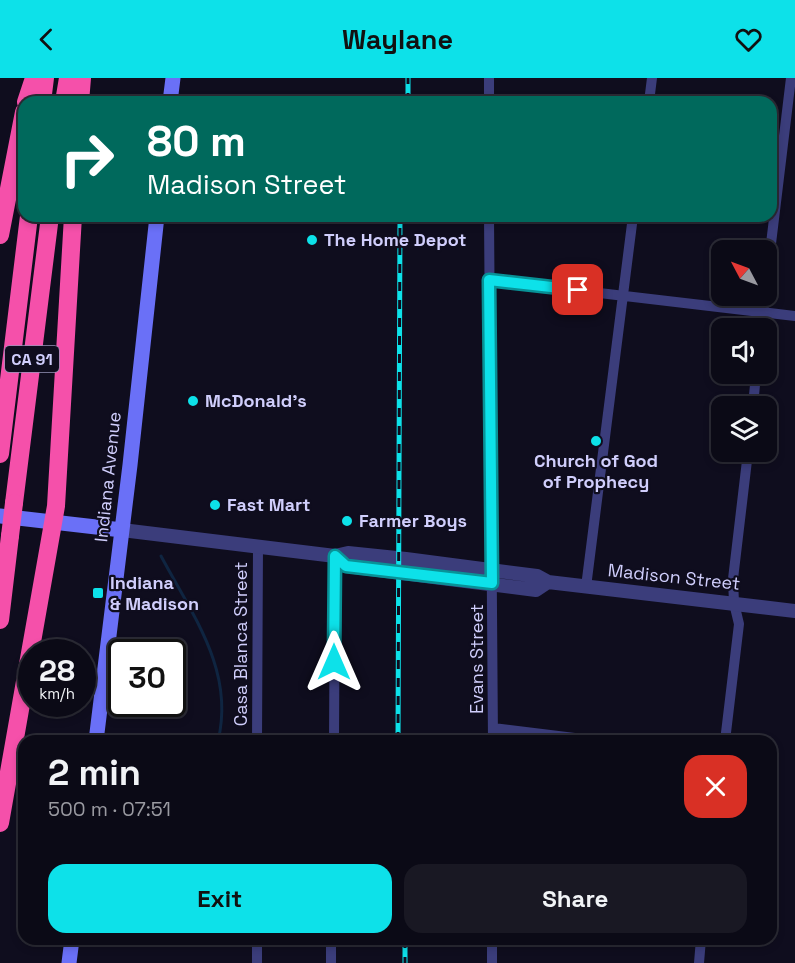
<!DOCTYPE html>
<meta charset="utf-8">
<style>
:root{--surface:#0b0a16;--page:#191823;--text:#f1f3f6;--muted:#9a9aa1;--line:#2b2b35;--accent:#0de1e9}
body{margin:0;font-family:"Space Grotesk",sans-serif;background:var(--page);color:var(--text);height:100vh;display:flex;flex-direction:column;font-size:22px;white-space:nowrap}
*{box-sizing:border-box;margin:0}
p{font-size:20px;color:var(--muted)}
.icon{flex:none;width:33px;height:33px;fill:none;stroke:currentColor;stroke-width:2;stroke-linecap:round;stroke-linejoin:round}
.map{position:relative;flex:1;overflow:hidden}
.details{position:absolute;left:18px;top:657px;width:759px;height:210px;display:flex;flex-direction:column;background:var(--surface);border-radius:18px;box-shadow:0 3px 9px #0003,0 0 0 2px var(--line)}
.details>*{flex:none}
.guide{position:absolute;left:18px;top:18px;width:759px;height:126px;border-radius:18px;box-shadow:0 3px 9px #0003,0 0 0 2px var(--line);background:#00695c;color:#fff;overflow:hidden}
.needle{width:39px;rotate:311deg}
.buttons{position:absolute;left:711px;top:162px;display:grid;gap:12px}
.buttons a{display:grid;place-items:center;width:66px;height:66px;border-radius:12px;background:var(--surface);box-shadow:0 3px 9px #0003,0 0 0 2px var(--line);font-size:30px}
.speed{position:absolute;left:18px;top:561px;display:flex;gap:12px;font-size:30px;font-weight:700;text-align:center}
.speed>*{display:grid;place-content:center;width:78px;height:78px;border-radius:50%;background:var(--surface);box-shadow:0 3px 9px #0003,0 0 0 2px var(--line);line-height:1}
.speed small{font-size:15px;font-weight:400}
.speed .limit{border:3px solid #111;border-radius:9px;background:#fff;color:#111}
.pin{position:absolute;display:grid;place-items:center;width:51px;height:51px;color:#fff;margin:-26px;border-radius:12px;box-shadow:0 3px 9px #0006}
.me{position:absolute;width:66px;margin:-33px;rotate:0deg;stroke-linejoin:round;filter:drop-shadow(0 0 4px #0008)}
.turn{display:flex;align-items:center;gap:21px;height:126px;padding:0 30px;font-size:27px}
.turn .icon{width:78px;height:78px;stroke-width:2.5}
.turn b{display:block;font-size:42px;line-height:51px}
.round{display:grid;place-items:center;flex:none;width:63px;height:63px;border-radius:18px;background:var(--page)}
.overview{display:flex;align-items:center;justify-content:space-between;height:102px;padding:0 30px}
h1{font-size:36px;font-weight:700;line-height:45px}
.cta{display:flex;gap:12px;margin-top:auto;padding:12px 30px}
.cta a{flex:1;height:69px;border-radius:18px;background:var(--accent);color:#111;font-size:24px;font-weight:700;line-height:69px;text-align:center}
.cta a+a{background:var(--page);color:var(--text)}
header{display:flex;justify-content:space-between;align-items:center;height:78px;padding:0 30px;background:var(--accent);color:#111;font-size:27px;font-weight:700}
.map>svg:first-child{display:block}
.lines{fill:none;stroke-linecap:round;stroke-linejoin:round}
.stream{stroke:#0f2541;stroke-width:3}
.minor{stroke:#3b3d7b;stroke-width:10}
.tertiary{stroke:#3b3d7b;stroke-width:14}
.secondary{stroke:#6a70f7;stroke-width:15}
.motorway{stroke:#f550aa;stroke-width:18}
.rail-casing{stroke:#0de1e9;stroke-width:5}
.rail{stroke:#0f0d1e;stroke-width:3;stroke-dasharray:9;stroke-linecap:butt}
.motorway-bridge{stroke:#f550aa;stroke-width:18}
.route-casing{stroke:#089297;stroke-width:15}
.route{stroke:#0de1e9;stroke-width:10}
.poi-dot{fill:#0de1e9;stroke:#0f0d1e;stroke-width:2}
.labels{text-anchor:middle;stroke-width:4.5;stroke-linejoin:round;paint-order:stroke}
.shield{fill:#0f0d1e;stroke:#9694b9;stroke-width:1.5}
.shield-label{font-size:16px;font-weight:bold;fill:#d0cefc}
.poi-label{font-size:18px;font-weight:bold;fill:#d0cefc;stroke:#0f0d1e;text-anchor:start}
.street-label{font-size:18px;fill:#d0cefc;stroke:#0f0d1e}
</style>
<header><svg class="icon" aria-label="back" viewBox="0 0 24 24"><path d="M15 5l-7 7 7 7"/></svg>Waylane<svg class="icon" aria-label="heart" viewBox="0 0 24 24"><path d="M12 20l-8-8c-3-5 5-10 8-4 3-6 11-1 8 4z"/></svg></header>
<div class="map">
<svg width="795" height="885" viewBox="0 0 795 885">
<rect width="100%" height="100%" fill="#0f0d1e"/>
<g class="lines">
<path class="stream" d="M161,478C193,538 235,593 218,663"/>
<path class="minor" d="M489,0V24
M649,24L652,0
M489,138L493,663
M489,202L795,238
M766,207L791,0
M761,250L765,218
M753,328L756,296
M586,509L633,138
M493,650L599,663
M257,663L258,468
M334,663L335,478
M725,663L739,546L734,525L733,501L748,374
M492,861V885
M257,885V861
M331,885V861
M699,885L701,861"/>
<path class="tertiary" d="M122,452L335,478L348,475L406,481L537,498L548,504L795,533
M335,478L346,488L536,512L548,504"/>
<path class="secondary" d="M170,24L173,0
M0,438L122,452
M96,663L130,387L157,138
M69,885L72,861"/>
<path class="motorway" d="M26,24L34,0
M42,24L45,0
M64,24L68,0
M80,24L82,0
M0,157L24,34
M0,376L29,138
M14,425L50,138
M0,542L10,458
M0,745L56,428L73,138"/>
<g class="rail-casing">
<path id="rail" d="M408,24V0
M398,663L400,138
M405,861V885"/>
</g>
<use href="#rail" class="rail"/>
<path class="motorway-bridge" d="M10,458L14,425"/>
</g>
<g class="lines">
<g class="route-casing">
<path id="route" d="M334,584L335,478L346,488L492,505L489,202L578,212"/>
</g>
<use href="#route" class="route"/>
</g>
<g class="poi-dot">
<circle cx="312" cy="162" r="6"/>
<circle cx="193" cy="323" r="6"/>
<circle cx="596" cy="363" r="6"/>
<circle cx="215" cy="427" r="6"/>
<circle cx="347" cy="443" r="6"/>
<rect x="92" y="509" width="12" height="12" rx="3"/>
</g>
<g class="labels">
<rect class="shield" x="5" y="268" width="54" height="26" rx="4.5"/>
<g class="shield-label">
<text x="32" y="287">CA 91</text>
</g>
<g class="poi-label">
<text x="324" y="168">The Home Depot</text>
<text x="205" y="329">McDonald's</text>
<text x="596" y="389" text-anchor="middle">Church of God<tspan x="596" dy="21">of Prophecy</tspan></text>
<text x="227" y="433">Fast Mart</text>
<text x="359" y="449">Farmer Boys</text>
<text x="110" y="511">Indiana<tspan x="110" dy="21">&amp; Madison</tspan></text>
</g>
<g class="street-label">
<text transform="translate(108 399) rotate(-84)" y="6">Indiana Avenue</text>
<text transform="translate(674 499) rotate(6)" y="6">Madison Street</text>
<text transform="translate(241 566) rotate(-90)" y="6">Casa Blanca Street</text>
<text transform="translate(477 581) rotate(-90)" y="6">Evans Street</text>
</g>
</g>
</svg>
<div class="buttons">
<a><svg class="needle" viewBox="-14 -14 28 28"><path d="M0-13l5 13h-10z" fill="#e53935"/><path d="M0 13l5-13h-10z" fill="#9a9aa1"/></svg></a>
<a><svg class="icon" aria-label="sound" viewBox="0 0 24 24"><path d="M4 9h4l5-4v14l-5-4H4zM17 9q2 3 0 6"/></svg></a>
<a><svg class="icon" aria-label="layers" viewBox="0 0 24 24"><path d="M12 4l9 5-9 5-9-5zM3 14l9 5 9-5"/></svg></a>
</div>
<div class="speed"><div>28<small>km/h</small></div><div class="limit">30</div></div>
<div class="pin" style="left:578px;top:212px;background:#d93025"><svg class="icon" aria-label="arrive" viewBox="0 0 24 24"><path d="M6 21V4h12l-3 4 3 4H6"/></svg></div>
<svg class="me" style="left:334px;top:584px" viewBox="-20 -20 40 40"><path d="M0-17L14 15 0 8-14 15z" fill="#0de1e9" stroke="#fff" stroke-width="4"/></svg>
<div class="guide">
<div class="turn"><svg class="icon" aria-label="right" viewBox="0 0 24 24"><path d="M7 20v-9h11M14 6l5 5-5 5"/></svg><div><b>80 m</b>Madison Street</div></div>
</div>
<section class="details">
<div class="overview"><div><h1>2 min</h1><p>500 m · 07:51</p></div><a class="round" style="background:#d93025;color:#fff"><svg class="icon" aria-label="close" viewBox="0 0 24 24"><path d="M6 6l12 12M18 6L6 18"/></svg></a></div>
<div class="cta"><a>Exit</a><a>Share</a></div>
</section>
</div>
